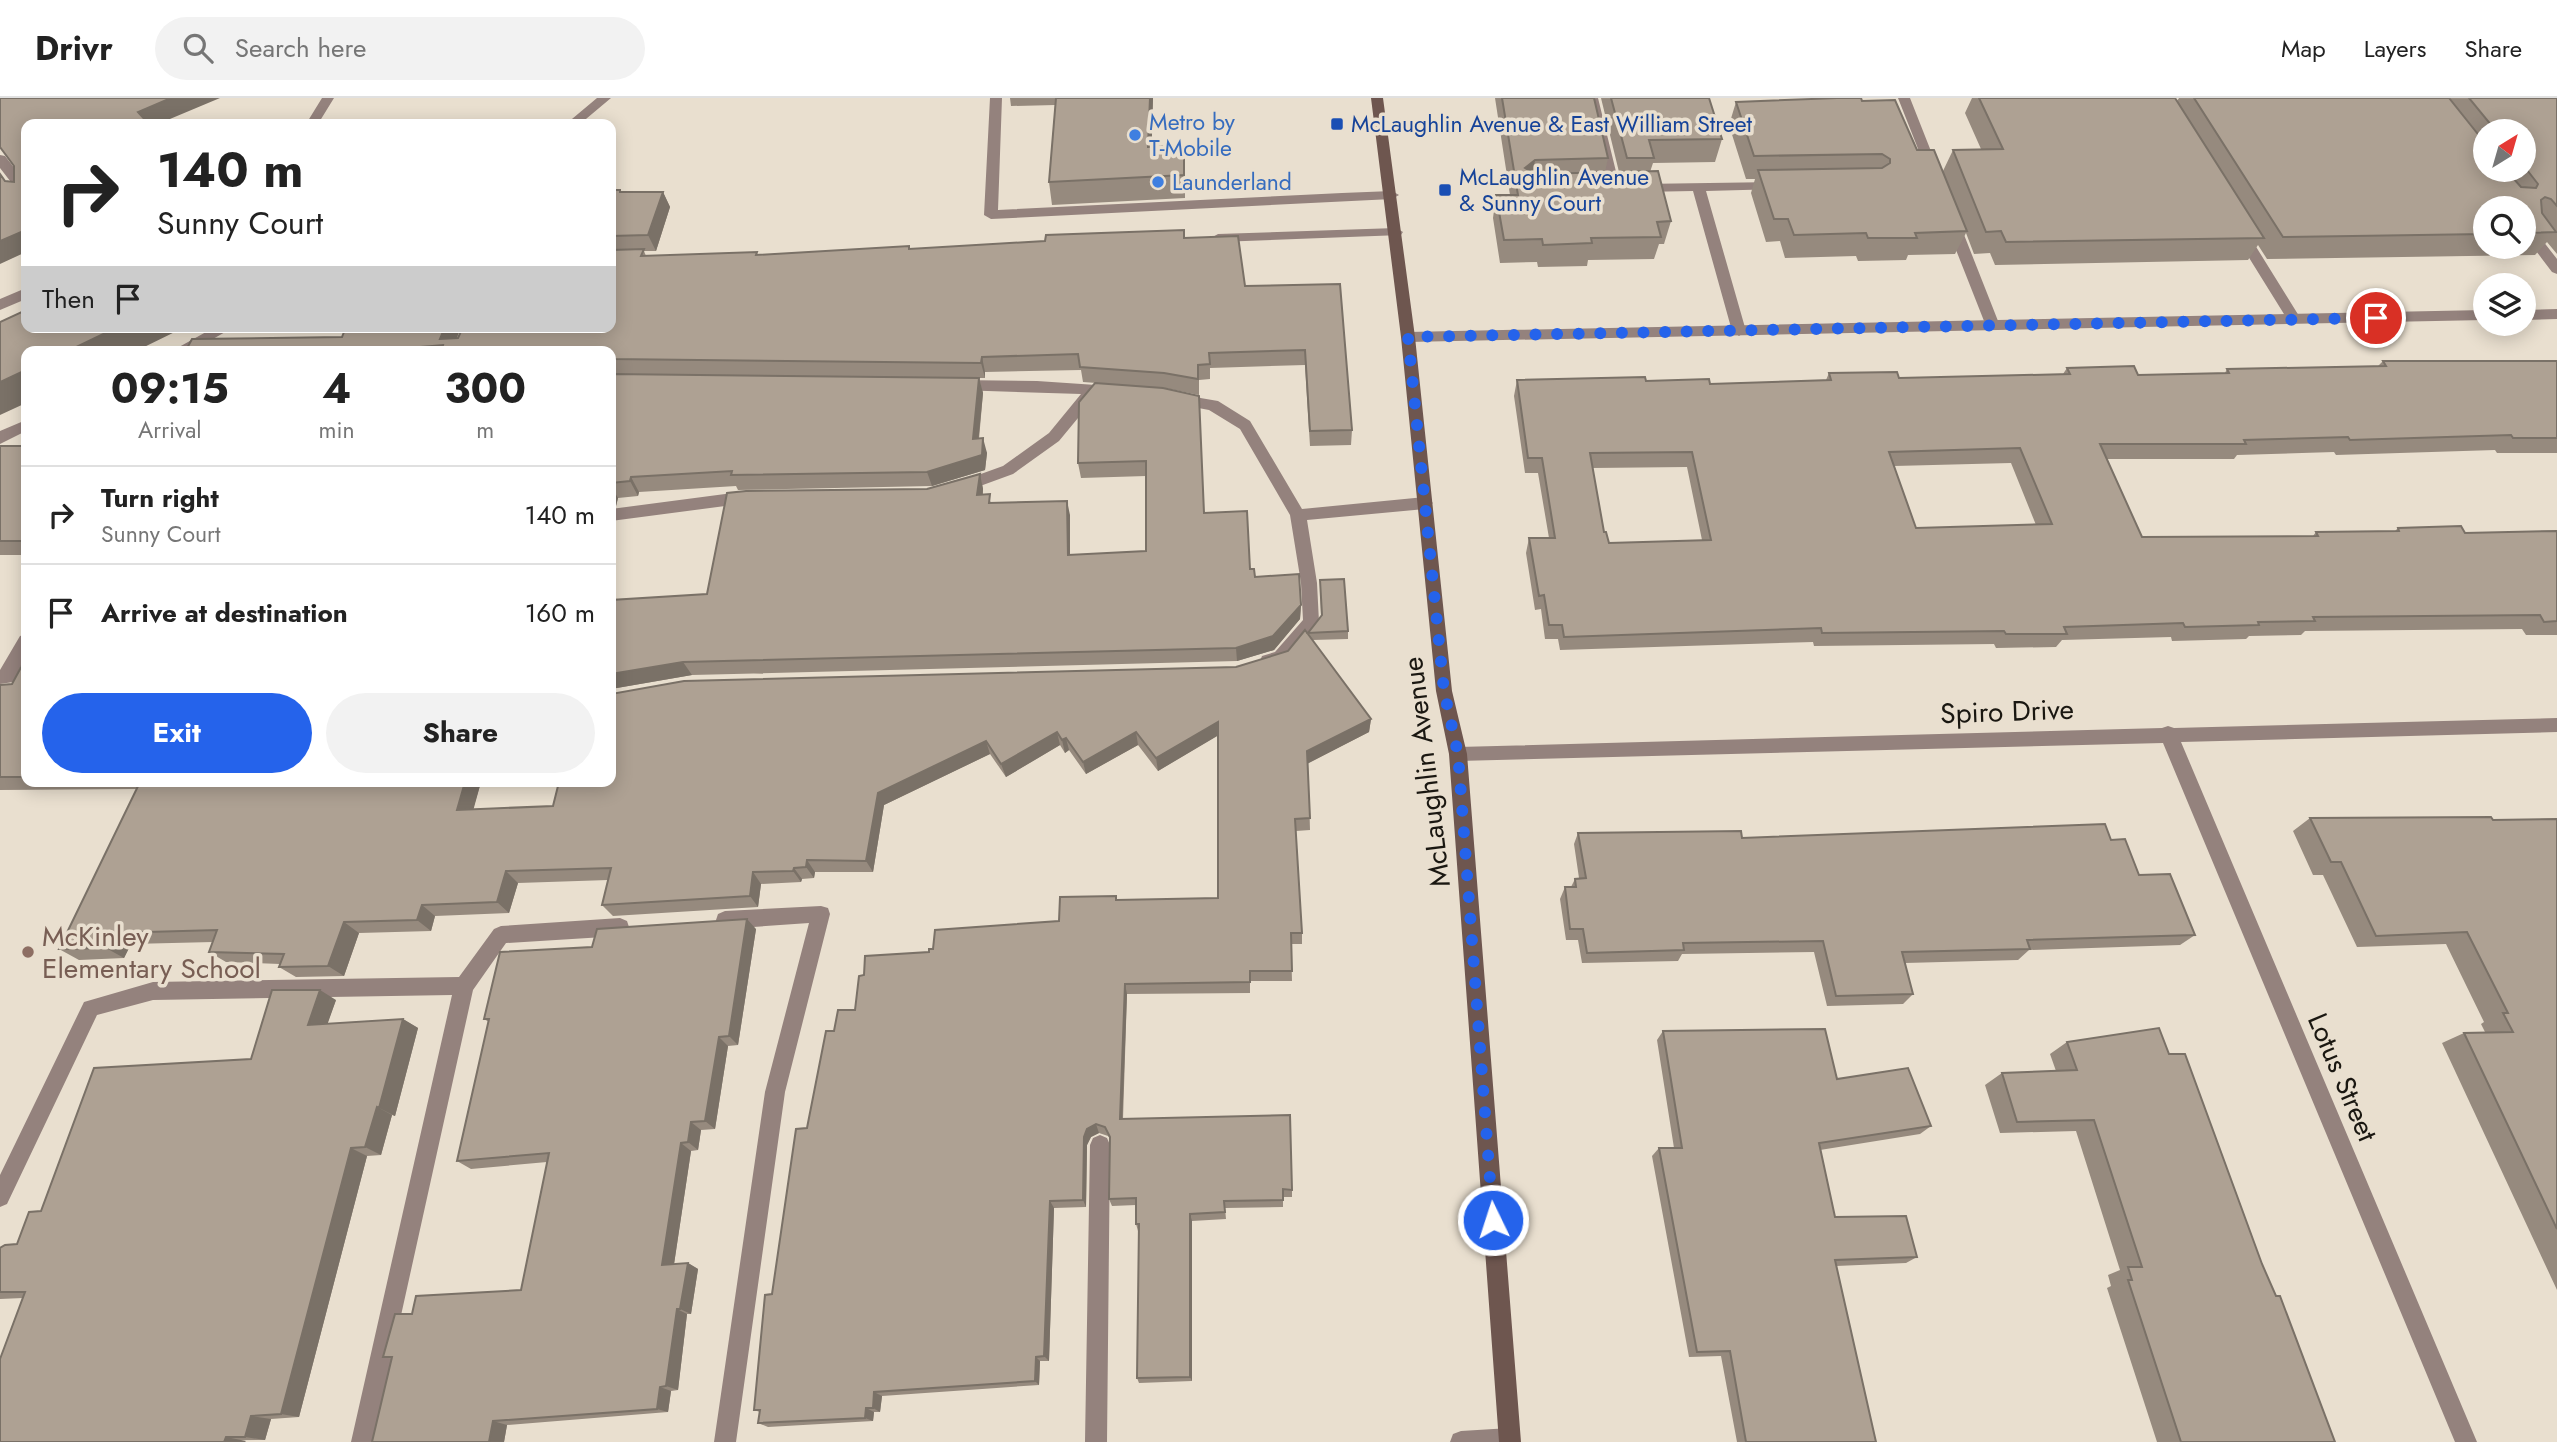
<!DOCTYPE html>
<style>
:root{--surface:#fff;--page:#f2f2f2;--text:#222;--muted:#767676;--line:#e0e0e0;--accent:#2563eb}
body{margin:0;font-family:Jost,sans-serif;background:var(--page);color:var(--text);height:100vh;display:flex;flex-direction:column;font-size:26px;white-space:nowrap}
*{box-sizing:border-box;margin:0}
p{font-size:23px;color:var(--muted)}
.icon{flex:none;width:38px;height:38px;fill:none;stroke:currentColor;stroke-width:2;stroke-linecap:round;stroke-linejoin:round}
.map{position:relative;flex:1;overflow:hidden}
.side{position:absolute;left:21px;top:248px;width:595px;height:441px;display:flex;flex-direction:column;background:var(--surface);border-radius:14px;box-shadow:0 4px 18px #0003}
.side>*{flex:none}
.guide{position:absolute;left:21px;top:21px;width:595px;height:214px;border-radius:14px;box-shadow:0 4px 18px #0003;background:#fff;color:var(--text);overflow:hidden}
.needle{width:46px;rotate:37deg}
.fabs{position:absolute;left:2473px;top:21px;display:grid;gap:14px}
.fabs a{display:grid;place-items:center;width:63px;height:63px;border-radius:50%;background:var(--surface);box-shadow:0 4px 18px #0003;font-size:35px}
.pin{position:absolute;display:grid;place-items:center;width:60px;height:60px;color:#fff;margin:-30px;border:4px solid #fff;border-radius:50%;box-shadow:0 2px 7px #0007}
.me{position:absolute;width:77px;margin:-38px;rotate:356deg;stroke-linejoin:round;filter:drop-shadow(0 0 5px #0008)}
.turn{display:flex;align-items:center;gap:24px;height:147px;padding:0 21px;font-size:32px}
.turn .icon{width:91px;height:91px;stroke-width:2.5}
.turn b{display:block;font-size:49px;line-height:60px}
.then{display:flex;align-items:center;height:66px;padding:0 21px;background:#0003;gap:14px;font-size:26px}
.eta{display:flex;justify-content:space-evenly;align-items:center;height:119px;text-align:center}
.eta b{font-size:42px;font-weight:700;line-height:49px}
.cta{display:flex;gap:14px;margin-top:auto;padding:14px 21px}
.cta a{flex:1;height:80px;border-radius:42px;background:var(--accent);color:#fff;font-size:28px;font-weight:700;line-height:80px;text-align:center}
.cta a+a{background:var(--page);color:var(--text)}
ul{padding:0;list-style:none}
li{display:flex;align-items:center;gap:21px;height:98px;padding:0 21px;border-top:2px solid var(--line)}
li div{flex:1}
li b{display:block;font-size:26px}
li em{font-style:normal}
header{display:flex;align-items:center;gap:42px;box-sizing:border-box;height:98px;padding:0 35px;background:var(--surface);border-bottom:2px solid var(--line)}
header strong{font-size:33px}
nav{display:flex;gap:38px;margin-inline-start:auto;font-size:24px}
.search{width:490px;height:63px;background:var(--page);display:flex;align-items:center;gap:18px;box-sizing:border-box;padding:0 24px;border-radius:38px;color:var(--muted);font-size:26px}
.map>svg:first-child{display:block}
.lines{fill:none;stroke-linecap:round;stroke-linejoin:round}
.service{fill:#94827d;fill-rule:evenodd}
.minor{fill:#94827d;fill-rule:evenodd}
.secondary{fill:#6e564f;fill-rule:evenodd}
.wall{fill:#968a7e;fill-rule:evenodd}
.shaded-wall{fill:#7a7167}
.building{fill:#aea193;stroke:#7a7167;stroke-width:2;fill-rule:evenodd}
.route{stroke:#2563eb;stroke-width:12;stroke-dasharray:0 21.6}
.transit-dot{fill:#1a4fb4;stroke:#e9dfcf;stroke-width:2.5}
.shop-dot{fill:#3f7fe0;stroke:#e9dfcf;stroke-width:2.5}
.education-dot{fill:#8d6e63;stroke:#e9dfcf;stroke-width:2.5}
.labels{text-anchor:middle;stroke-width:7;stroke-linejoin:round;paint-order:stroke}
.far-shop-label{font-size:23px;fill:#366cbe;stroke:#e9dfcf;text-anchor:start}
.far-transit-label{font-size:23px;fill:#164399;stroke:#e9dfcf;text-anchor:start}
.street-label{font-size:28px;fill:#1a1711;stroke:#e9dfcf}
.education-label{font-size:28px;fill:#785e54;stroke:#e9dfcf;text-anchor:start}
</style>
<header>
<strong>Drivr</strong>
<div class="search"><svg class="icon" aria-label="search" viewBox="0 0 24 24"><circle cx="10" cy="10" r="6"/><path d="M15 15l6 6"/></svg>Search here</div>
<nav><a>Map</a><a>Layers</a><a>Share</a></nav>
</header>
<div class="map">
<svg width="2557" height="1344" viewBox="0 0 2557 1344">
<rect width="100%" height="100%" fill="#e9dfcf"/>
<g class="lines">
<path class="service" d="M597,0H611L580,26H566Z
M990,0H1002L998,112L1342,95L1392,93L1399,97L1392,101L991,121L984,117Z
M1586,0H1598L1620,90L1618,93L1613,94L1606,90Z
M1898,0H1910L1938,71L1937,74H1927L1926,71Z
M0,57L5,58L26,85V98L21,97L0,70Z
M1777,84L1782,85V91L1706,93L1746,233L1739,238L1732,233L1693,93L1641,94L1634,90L1641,86Z
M1952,120L1959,124L2000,228L1998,231H1988L1986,228L1945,124Z
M2524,124L2529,125L2557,161V176L2552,174L2524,137Z
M1396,130L1403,134L1401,137L1218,144L1211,140L1218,136Z
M2240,130L2245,131L2299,218V224H2289L2233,134Z
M215,229H234L190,254H170Z
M957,282L1037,283L1111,288L1118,293L1111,298L1097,297L1059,343L1013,376L961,395L953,389L956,385L1003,368L1049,335L1081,296L957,292L950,287Z
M1177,296L1218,303L1250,323L1302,411L1425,399L1433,405L1425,411L1307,422L1317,485L1319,524C1310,541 1285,576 1262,568L1260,563L1262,558L1275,554L1303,522L1301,485L1290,417L1240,331L1209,312L1172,305L1170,301L1172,297Z
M26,322V333L0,346V333Z
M748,393L756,399L748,405L611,423V411Z
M26,536V558L13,584L0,586V572L20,538Z
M821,808L828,810L830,816L785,994L736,1344H714L765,994L809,825L725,831L718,828L716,822L718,816L725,813Z
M620,820L627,823L629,829L627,835L620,838L506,845L473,892L373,1344H351L452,897L153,902L97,917L7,1106L0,1109V1077L84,904L153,884L459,879L494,831L501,828Z
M1100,1037L1107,1040L1110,1047L1107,1344H1085L1090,1047L1093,1040Z
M1510,1330L1518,1333L1520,1344H1450L1453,1336L1461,1333Z"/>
<path class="minor" d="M322,0H334L318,26H306Z
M26,190V201L0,212V201Z
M2557,211V221L2524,222V212Z
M2485,212V222L1408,244L1401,239L1408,234Z
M2557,620V634L2181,644L2477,1344H2455L2163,645L1458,663L1452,661L1449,656L1452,651L1458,649L2162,630L2168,628L2174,630Z"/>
<path class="secondary" d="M1371,0H1383L1415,239L1452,593L1467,656L1521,1344H1499L1449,656L1436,593L1401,239Z"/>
</g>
<path class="wall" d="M1010,0H1153L1151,49L1184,48L1185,100L1052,107L1049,84L1055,7L1011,8Z
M1495,0H1594L1608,60L1605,74H1619L1601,0H1709L1722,41L1715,64L1653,65L1650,74L1671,123L1664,146H1659L1654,161L1588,162L1587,168L1538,169L1537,164L1500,165L1493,120L1496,97H1510Z
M1972,0H2175L2177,3L2179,0H2449L2450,1V0H2557V156L2547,144L2535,157L2267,161L2258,147L2248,162L1995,167L1990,155L1974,156L1966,135L1955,156L1908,157L1906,162L1858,163L1856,158L1785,160L1780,143L1766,144L1751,95L1755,81H1746L1729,27L1736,4L1862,3L1943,73L1953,52L1981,51L1965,15ZM2485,33H2524V72H2485ZM2485,110H2524V149H2485Z
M611,92H620L621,94H663L670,109L656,153H644L646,158L758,157L909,148L910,151L1185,140L1245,188L1340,186L1352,332L1351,347L1310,348L1305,267L1210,270V281L1199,282V297L1165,290L1083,284L1081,272L985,274V280H979L983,295L979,341L987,355L985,372L932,388L738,392L736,388L639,394L638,398L618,400L616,408L611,410V254H185L342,239L461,229L457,240L611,229Z
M2383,263H2557V355H2497L2495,352L2336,357L2334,354L2237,357L2234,361H2107L2142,439L2313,438L2316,434L2395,433L2398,430L2465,435L2557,433V537H2526L2522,531L2305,533L2301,537L2249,538L2246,541L2172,543L2171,539L2062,542L2056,549L1996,550L1994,546L1814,548L1813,544L1560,552L1558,541H1545L1541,511L1535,512L1526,455L1529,440H1549L1538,375H1525L1514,298L1517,282L1646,283L1710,286L1826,282L1829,275L1899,280L2063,276L2067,270L2138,277L2225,275L2227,271L2378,268ZM2011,365L2036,427L1916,430L1894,368ZM1687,369L1702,442L1609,445L1604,434L1592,370Z
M1079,304L1204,415L1250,471L1255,479L1301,507L1300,521L1274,552L1237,563L692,577L611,591L707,496L927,391L980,376L983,391V397L992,405L1070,417V457L1146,453V378L1081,380L1078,365Z
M0,348H26V457H0Z
M1320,482L1348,533V541L1312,542L1371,621L1369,634L1308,665L1310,732L1296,733L1302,835V846H1291L1292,883H1250V895L1127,896L1123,1021L1292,1092V1099H1283V1109L1225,1110L1226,1121L1192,1123V1283L1139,1285L1137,1280L1139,1133H1138L1136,1126V1107L1112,1108L1109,1101L1110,1041L1108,1038L1099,1035L1091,1039L1087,1047L1086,1109L1054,1110L1049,1263H1040L1039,1287L882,1298L880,1314H874L873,1323L768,1329L758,1325L760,1314L754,1312L772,1196L807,1030L834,933L855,912L864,877L929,854L1059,823L1117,802L1218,800V637L1158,673L1138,647L1086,676L1069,652L1065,655L1060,647L1006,679L990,656L884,707L873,774H815L814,780L802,781L801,784L761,786L758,809L613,818L602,807L608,782L518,785L509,815L435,818L431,833L359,835L344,878L296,879L279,869L280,866L226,864L209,854L213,844L131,846L124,860L79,862L59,851L137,691L0,692V587L12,586L26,560V684H481L473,711L553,708L1236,569L1288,553L1308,537V535L1321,518Z
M2310,720L2493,722L2557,721V1192L2442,945L2464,935L2485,934L2481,926L2484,924L2446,846L2357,849L2323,777H2313L2293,733Z
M1578,735L1742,740L2111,742L2139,777L2195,837L2180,847L2029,852L2018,862L1905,865L1913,896L1903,906L1827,908L1814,854L1682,856L1678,863L1582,865L1578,842H1566L1560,801L1565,789H1571L1575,781L1579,780L1574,746Z
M756,831L738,947L728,948L715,1031L701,1032L698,1052L691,1053L674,1166L688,1165L698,1171L691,1216H687L678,1292L671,1293L668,1314L507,1327L504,1344H372L391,1261L383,1259L412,1216L521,1192L547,1064L471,1071L457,1063L489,924L484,921L592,849Z
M336,902L327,926L403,921L418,930L395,1018L392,1017L381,1057L367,1058L299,1319L271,1321L265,1342L0,1344L23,1200L0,1201V1150L17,1146L41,1113L251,961Z
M1663,933L1837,981L1931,1028L1920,1036L1820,1052L1835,1119L1917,1159L1906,1165L1836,1168L1876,1344H1737L1721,1258L1689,1259L1652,1058L1659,1050H1674L1657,942Z
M2067,944L2169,956L2262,1166L2335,1344H2157L2107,1190L2111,1188L2108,1177L2120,1172L2076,1033L2000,1035L1985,987L2002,975L2056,973L2050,956Z"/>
<path class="shaded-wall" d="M171,0H220L158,26H147L138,14Z
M1150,0H1153L1151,72L1148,49Z
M1184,48L1185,71V100L1184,77Z
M1535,62L1531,85L1525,70Z
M663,94L670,109L656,153L648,137Z
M26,132V154L0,166V143Z
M118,229H185L134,254H66Z
M445,229H461L451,254L440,241Z
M982,259L985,274V280L981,265Z
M26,272V305L0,317V284Z
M979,280L983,295L977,356L973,341Z
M983,340L987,355L985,372L932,388L927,374Z
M980,376L983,391L981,412L977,397Z
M631,379L639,394L638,398L630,383Z
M611,388L618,400L616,408L611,410Z
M1067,403L1070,417V472L1068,457Z
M1301,507L1300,521L1274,552L1237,563L1236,550Z
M683,564L692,577L611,591V576Z
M1371,621L1369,634L1307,666V653Z
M1218,624L1219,637L1158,673L1156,660Z
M1057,634L1060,647L1006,679L1001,666Z
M1136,634L1138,647L1086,676L1083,664Z
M1066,640L1069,652L1065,655L1062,642Z
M986,643L990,656L884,707L873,774L866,763L878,695Z
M465,684H481L470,724L457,712Z
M807,762L815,774L814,780L806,769Z
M794,770L802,781L801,784L793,773Z
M506,773L518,785L509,815L497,804Z
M753,774L761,786L758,809L750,798Z
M422,807L435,818L431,833L417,822Z
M747,821L756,831L738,947L729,938Z
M344,824L359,835L344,878L328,868Z
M112,835L131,846L124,860L106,850Z
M1125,886L1127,896L1122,1029L1120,1021Z
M320,892L336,902L324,936L308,927Z
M403,921L418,930L395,1018L379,1010Z
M719,939L728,948L715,1031L705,1023Z
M377,1009L392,1017L381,1057L365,1049Z
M691,1024L701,1032L698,1052L688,1044Z
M1096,1026L1099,1035L1091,1039L1087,1047L1086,1109L1083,1102L1084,1039L1087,1031Z
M681,1045L691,1053L673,1173L662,1167Z
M351,1050L367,1058L299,1319L281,1316Z
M1050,1103L1054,1110L1049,1263L1044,1258Z
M1190,1116L1192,1123V1283L1190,1279Z
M688,1165L698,1171L691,1216L680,1211Z
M677,1211L687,1216L678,1292L666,1288Z
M1036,1259L1040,1263L1039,1287L1035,1283Z
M660,1289L671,1293L668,1314L657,1311Z
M874,1294L882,1298L880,1314L873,1310Z
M866,1310L874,1314L873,1323L865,1320Z
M251,1318L271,1321L265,1342L245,1339Z
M493,1323L507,1327L504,1344H489Z
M226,1339L246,1343L245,1344H224Z"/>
<path class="building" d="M0,0H171L138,14L149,26H26V132L0,143V76L5,83L14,84V68L0,49Z
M1056,0H1150L1148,49L1184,48V77L1049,84Z
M1502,0H1594L1608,60L1535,62L1525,70L1535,76L1658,73L1671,123L1657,124L1661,139L1591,140L1592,145L1543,147L1542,141L1504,142L1496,97H1518Z
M1611,0H1709L1722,41L1649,42L1654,60H1627Z
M1837,0H1861L1862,3L1895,2L1917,52H1934L1967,133L1915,135L1917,140H1868L1866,135L1794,137L1788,121H1774L1758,72L1882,70L1890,65V61L1882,56L1754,58L1736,4Z
M1979,0H2175L2264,140L2006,144L2001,133L1986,134L1953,52L2003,51Z
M2194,0H2449L2485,45V72H2506L2521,89L2536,90L2538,86L2524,68V33H2496L2469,0H2557V108L2551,101L2545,99L2541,102L2542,115L2556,134L2524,135V110H2485V136L2283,139Z
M611,92H620V94H663L648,137L611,138Z
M1184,132V140L1238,138L1245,188L1340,186L1352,332L1310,333L1305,252L1209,255L1210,266L1198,267V281L1164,275L1080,269L1078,256L982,259L981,265L611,261V254H441L443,247L359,254H185L192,241L342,239L346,229H445L440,241L458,240L463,229H611V152L644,151L641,158L757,154L756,157L909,148V151L1045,143L1046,137Z
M26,212V229H118L66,254H26V272L0,284V224Z
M2383,263H2557V340H2513L2511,337L2350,342L2348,339L2244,342L2246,346H2100L2142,439L2318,438L2316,434L2399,433L2398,430L2461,428L2465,435L2557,433V523L2544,524L2540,517L2313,519L2315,523L2258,524L2259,527L2185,529L2183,525L2064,529L2067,536H2006L2004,533L1822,535L1821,530L1564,539L1562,527H1549L1544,497L1539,498L1529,440H1555L1542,360H1528L1517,282L1645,279L1646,283L1709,281L1710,286L1831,282L1829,275L1897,274L1899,280L2070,276L2067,270L2134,268L2138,277L2229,275L2227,271L2386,268ZM2020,350L2052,426L1916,430L1889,354ZM1692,354L1711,442L1609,445L1606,434H1604L1590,355Z
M611,276L979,280L973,341L983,340L982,357L927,374L731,377L732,373L631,379L630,383L611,385Z
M1095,285L1163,290L1199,298L1204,415L1247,413L1250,471H1254L1255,479L1299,476L1301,507L1273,538L1236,550L683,564L611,576V502L707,496L727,395L746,393L927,391L980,376L977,397L990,396L989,405L1067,403L1068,457L1146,453V363L1078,365L1079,304Z
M0,348H26V443H0Z
M1344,481L1348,533L1308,535L1322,517L1320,482Z
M1305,532L1371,621L1307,653L1310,720L1295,721L1302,835H1291L1292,873H1250V884L1125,886L1120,1021L1290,1017L1292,1092L1283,1091V1102L1224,1103L1225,1114L1190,1116V1279L1137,1280L1139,1126H1136V1100L1109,1101L1110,1039L1105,1029L1096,1026L1087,1031L1084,1039L1083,1102L1050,1103L1044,1258L1036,1259L1035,1283L874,1294L873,1310H866L865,1320L758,1325L760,1312H754L765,1197L772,1196L796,1031L807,1030L826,933H834L838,912H855L859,878L864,877L865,858L929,854V851H933L935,832L1059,823L1060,799L1116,798V802L1218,800V624L1156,660L1136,634L1083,664L1066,640L1062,642L1057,634L1001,666L986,643L878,695L866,763L807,762L806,769L794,770L793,773L753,774L750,798L602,807L611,770L506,773L497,804L422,807L417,822L344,824L328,868L279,869L284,856L209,854L217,832L112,835L106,850L59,851L140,684H465L457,712L553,708L559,684H611V596L684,583L1236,569L1288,553Z
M26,560V679H0V587L12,586Z
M2491,719L2493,722L2557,721V1131L2464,935L2513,934L2503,915H2508L2467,834L2376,838L2341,764H2331L2310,720Z
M2105,726L2111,742L2125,741L2139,777L2170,776L2195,837L2027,842L2030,851L1902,854L1913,896L1836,898L1823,843L1683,845L1684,852L1587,855L1583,831H1570L1565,789H1576L1575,781L1586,780L1578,735L1741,733L1742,740Z
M747,821L729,938L719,939L705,1023L691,1024L688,1044L681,1045L662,1167L688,1165L680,1211H677L666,1288L660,1289L657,1311L493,1323L489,1344H372L392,1259H383L395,1216H412L416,1198L521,1192L549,1055L457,1063L489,921H484L500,854L592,849L597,831Z
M272,892H320L308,927L403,921L379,1010L377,1009L365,1049L351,1050L281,1316L251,1318L245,1339H226L224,1344H0V1261L25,1194H0V1150L5,1147L17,1146L29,1114L41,1113L94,970L251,961Z
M2159,930L2169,956H2185L2262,1166L2276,1198H2280L2335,1344H2181L2128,1182H2132L2128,1169H2142L2094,1022L2017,1024L2002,975L2077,972L2067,944Z
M1825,931L1837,981L1908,970L1931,1028L1819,1045L1835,1119L1906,1118L1917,1159L1835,1162L1876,1344H1746L1730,1253L1697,1254L1659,1050H1682L1663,933Z"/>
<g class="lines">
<path class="route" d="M1493,1122L1458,656L1444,593L1408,239L2376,220"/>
</g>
<g class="transit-dot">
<rect x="1330" y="19" width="14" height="14" rx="3.5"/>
<rect x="1438" y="85" width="14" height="14" rx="3.5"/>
</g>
<g class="shop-dot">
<circle cx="1135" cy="37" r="7"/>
<circle cx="1158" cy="84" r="7"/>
</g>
<circle class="education-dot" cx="28" cy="854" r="7"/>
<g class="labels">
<g class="far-shop-label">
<text x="1149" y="32">Metro by<tspan x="1149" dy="26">T-Mobile</tspan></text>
<text x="1172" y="92">Launderland</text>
</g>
<g class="far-transit-label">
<text x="1351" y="34">McLaughlin Avenue &amp; East William Street</text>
<text x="1459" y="87">McLaughlin Avenue<tspan x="1459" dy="26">&amp; Sunny Court</tspan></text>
</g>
<g class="street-label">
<text transform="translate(2007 613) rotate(-2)" y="10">Spiro Drive</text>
<text transform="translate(1426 674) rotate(-97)" y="10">McLaughlin Avenue</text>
<text transform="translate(2343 979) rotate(67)" y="10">Lotus Street</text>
</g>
<g class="education-label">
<text x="42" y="848">McKinley<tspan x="42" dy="32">Elementary School</tspan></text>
</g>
</g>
</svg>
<div class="fabs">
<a><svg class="needle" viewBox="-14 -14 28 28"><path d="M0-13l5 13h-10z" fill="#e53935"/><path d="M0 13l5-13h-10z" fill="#767676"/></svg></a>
<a><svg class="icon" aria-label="search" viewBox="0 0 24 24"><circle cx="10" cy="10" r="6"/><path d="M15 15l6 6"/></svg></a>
<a><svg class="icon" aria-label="layers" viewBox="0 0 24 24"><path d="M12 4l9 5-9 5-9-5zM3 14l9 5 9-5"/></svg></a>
</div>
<div class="pin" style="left:2376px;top:220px;background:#d93025"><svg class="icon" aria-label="arrive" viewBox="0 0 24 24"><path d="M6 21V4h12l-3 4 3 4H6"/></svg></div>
<svg class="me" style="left:1493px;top:1122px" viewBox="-20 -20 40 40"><circle r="17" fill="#2563eb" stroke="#fff" stroke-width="3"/><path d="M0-11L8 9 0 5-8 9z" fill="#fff"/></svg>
<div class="guide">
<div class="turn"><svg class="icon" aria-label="right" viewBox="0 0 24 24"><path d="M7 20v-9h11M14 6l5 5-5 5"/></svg><div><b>140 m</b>Sunny Court</div></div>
<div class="then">Then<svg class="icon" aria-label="arrive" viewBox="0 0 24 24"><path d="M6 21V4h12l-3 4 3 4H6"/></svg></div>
</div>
<section class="side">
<div class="eta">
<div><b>09:15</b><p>Arrival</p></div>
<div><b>4</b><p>min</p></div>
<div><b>300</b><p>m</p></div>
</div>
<ul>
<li><svg class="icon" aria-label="right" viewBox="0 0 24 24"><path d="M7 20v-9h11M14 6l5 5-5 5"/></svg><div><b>Turn right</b><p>Sunny Court</p></div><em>140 m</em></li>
<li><svg class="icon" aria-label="arrive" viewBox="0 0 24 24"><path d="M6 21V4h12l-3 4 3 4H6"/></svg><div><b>Arrive at destination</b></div><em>160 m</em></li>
</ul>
<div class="cta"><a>Exit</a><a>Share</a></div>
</section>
</div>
